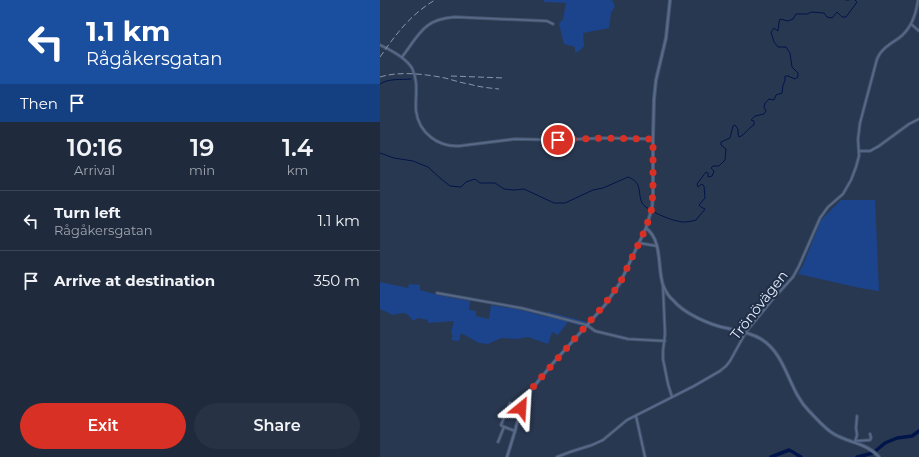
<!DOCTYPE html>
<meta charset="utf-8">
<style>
:root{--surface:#1f2a3d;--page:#273244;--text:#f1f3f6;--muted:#a1a7b0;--line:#3c4657;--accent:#d93025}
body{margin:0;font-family:Montserrat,sans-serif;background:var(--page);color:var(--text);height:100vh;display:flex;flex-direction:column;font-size:15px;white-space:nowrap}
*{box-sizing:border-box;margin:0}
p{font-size:13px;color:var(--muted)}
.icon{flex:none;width:22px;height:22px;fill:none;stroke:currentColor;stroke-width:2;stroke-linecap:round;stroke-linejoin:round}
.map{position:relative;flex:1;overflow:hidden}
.panel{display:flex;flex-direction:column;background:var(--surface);width:380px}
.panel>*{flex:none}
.top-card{background:#1a4fa0;color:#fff;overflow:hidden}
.pin{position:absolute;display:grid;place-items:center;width:34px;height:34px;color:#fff;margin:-17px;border:2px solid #fff;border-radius:50%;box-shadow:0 1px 4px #0007}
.me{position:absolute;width:44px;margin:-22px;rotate:27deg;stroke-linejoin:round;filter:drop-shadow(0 0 3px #0008)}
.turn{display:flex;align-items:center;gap:14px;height:84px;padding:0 20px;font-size:18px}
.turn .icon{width:52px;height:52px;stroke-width:2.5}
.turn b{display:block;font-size:28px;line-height:34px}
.then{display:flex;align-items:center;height:38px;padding:0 20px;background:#0003;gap:8px;font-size:15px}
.eta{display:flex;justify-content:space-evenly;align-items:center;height:68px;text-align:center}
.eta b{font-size:24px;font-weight:600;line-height:28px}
.cta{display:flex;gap:8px;margin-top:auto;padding:8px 20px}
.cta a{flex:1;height:46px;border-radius:24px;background:var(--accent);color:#fff;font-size:16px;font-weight:600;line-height:46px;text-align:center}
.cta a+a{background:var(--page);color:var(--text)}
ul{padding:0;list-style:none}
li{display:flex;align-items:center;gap:12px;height:60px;padding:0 20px;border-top:1px solid var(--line)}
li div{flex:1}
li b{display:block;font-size:15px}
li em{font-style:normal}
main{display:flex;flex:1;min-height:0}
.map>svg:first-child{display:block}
.green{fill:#1b448c}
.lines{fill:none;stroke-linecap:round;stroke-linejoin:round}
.stream{stroke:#00154a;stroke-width:1}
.river{stroke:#00154a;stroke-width:3.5}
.minor-casing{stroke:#47556c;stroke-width:3.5}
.tertiary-casing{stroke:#47556c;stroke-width:4}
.minor{stroke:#576b8d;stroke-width:1.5}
.tertiary{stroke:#576b8d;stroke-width:2}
.rail{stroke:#8996aa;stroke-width:1;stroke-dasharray:6 3;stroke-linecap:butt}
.route{stroke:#d93025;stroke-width:7;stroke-dasharray:0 12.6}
.labels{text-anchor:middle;stroke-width:4;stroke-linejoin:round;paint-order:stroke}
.street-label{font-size:14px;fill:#e2ecfc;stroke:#1f2e46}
</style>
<main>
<section class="panel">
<div class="top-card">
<div class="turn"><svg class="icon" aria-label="left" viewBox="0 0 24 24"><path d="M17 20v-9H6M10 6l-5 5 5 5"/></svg><div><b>1.1 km</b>Rågåkersgatan</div></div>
<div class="then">Then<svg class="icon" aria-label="arrive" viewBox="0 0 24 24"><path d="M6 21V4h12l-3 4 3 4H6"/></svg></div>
</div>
<div class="eta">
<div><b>10:16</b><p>Arrival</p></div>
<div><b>19</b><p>min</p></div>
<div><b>1.4</b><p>km</p></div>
</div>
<ul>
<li><svg class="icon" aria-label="left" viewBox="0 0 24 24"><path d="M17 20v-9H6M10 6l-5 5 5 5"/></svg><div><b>Turn left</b><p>Rågåkersgatan</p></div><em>1.1 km</em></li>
<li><svg class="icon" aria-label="arrive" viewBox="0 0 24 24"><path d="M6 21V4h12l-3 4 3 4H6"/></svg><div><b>Arrive at destination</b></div><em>350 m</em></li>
</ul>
<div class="cta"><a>Exit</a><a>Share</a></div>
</section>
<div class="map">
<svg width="539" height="457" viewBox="0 0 539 457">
<rect width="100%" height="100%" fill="#293851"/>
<path class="green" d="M163,0H232L235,6L231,13L229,28L203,33L204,46L199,51L195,53V47L184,44L179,24L183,19L186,3L165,2Z
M461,200H495L499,291L480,288L418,274L423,265L441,220Z
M0,282L28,288L29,284L40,285V290L58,295L90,301L89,310L96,311V316L109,319L111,305L137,309L168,317V312L207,322L202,326L188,322L178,335L172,332L168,344L148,337L137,339L121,338L108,344L99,343L81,333L79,341L72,340L71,338L73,337L71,332L74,321L48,323V320L38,318L33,321C26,311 24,312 13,315L0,309Z"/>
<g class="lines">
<path class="stream" d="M466,0H469
M0,84C9,78 21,80 31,79
M0,153L14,158L33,161L48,167L60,178L70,186L81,187L86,182L95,179L100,183H115L124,189L134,190L144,189L174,203H185L213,190L223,188L248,177C263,183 257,191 262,203C267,211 294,222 304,222C308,222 312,221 316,220L325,209L321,207L319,205L325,198L324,186L322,184L318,187L317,184L326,172L328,173V177L332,176L334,171L331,168L333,166H339L345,160L346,149L341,145V142L350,138L353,126L355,125L358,129V134L359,137C365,135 368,128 374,125V121L371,120L375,116L384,114L386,111L384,107L385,103L389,99L394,100L396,95L402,93L403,85L405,81V76H408L415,79L418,77V73L412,67L410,53L406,47H398L394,42L391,32L394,28L398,31L399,22L400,19L408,21L413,19L416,14H428L431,12L444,13L447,17L452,18L457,12L462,17H466L477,2L475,0"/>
<path class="river" d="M391,457L409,450C414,452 417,455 421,457
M477,457L493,453L505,443L517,438L532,436L539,431"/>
<g class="minor-casing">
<path id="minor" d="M531,24L539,31
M0,45C11,50 25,57 32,68C39,82 35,96 36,111C39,133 58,147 79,146L135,139L179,140L224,138L273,139
M22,57C39,35 43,19 75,17L167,21L173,24
M479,151H490L499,146L529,124L539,119
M259,243L277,246
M283,286L285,334L283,351V359L288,384L292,397
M57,293L141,308L165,314L207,325L215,331L248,339L285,341
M130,403L121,425L122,426L135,431
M256,416L265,457
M476,441L490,440L491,438L490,434
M118,442L124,427
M475,442L477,435L476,428L477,416
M177,457L190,452L212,445L223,440L247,420L314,386L340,371L346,366L350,361L366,332L393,299L413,277L419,266L440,218L448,207L463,194L471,180L476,167L479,156L478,139L480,123L497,59C501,49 510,44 519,38C531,29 536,15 538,0"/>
</g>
<g class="tertiary-casing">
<path id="tertiary" d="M266,228C283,241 277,267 283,285C285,290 289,297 293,300C303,313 330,325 346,328C358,331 370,332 381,339C407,355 408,390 429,411C436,418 445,429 454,434C469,443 487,443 499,457
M127,457L135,431L141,408L146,396L174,362L225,305L240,283L266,228L272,208L273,196V139L274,99L276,80L286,38L290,0"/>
</g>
<use href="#minor" class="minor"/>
<use href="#tertiary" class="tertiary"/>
<path class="rail" d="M0,57C16,34 31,14 55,0
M71,76L125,78
M0,77C19,71 45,74 65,78C73,80 81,83 89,84C99,87 109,88 119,89"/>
</g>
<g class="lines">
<path class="route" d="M141,408L146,396L153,387L224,305L240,283L266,228L272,208L273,184V139L224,138L178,140"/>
</g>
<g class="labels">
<g class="street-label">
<text transform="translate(379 305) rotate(-52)" y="5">Trönövägen</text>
</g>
</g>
</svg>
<div class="pin" style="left:178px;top:140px;background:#d93025"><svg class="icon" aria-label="arrive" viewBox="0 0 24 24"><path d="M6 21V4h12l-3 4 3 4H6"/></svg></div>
<svg class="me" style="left:141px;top:408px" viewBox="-20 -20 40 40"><path d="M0-17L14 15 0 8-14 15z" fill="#d93025" stroke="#fff" stroke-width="4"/></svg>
</div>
</main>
